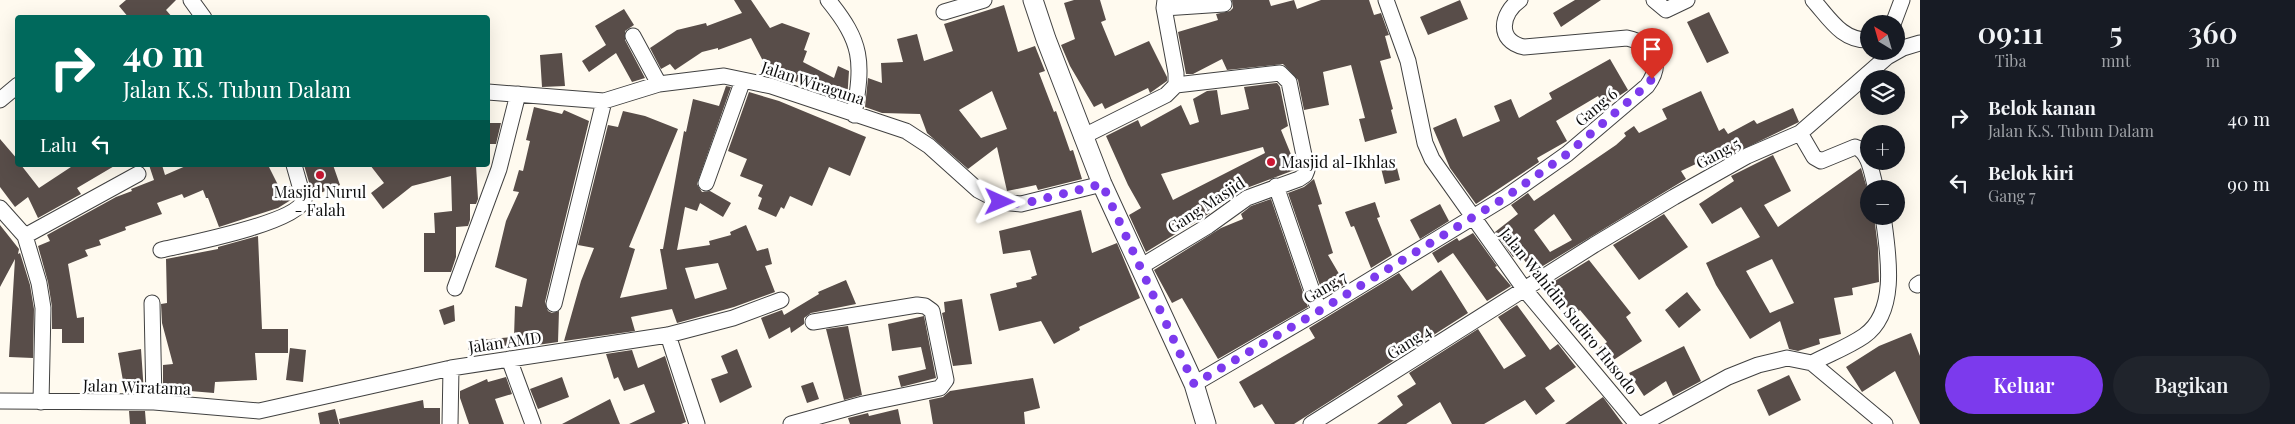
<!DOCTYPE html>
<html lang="id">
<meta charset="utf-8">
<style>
:root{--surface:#171b24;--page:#20242c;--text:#f1f3f6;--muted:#9ea1a6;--accent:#7c3aed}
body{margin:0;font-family:"Playfair Display",serif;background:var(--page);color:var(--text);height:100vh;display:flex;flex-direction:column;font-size:19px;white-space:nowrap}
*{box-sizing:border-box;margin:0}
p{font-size:16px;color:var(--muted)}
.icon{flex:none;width:28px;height:28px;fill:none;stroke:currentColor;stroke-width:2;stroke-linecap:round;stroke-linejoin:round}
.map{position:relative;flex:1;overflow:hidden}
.drawer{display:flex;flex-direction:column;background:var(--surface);width:375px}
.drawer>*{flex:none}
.top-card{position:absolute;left:15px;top:15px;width:475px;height:152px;border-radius:5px;box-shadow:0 5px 20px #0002;background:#00695c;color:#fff;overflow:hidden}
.needle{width:32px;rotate:323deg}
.controls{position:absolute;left:1860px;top:15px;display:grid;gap:10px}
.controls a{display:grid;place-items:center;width:45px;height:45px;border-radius:50%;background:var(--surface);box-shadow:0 5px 20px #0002;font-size:25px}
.pin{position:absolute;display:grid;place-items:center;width:42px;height:42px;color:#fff;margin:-51px -21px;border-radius:50% 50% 50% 0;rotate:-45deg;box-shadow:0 0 5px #0007}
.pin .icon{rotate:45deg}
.me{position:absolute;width:55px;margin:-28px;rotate:91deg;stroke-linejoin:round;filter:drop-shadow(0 0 4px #0008)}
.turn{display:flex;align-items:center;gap:18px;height:105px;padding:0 25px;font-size:22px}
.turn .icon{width:65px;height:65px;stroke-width:2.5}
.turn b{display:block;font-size:35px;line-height:42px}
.then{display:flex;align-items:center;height:48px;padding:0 25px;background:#0003;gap:10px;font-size:19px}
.eta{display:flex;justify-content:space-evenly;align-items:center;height:85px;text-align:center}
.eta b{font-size:30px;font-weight:600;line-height:35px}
.cta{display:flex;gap:10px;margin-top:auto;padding:10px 25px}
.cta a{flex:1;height:58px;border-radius:30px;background:var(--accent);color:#fff;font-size:20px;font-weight:600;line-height:58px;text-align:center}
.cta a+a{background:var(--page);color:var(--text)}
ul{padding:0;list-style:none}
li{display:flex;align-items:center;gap:15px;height:65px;padding:0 25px}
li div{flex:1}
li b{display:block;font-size:19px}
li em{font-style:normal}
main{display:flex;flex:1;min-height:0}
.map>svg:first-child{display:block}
.building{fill:#584d49;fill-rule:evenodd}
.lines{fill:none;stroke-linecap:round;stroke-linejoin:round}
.minor-casing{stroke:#414141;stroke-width:17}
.tertiary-casing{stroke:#414141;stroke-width:21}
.minor{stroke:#fff;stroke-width:15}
.tertiary{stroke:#fff;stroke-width:19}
.route{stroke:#7c3aed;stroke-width:9;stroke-dasharray:0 16.2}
.poi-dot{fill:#cc1833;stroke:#fff;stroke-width:2}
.labels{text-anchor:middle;stroke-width:5;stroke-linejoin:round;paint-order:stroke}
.street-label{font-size:16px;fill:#0e0e0e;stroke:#fff}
.poi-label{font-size:16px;fill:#0e0e0e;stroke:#fff;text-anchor:start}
</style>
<main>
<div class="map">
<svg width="1920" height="424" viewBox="0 0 1920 424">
<rect width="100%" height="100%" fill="#fffaef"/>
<path class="building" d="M126,0H176L166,10L173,18H129L119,6Z
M734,0H751L770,28L782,23L810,33L804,50L807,51L803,62L834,78L838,66L849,71L847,101L828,95V93L798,78L797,82L761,68L763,61L751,38L718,50V48L702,52L675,70L670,64L661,69L650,48L677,30L706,23L707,26L742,13Z
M1074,0H1100L1106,20L1101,22L1115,56L1149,41L1167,77V81L1150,93L1148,88L1105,109L1102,103L1094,107L1070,66L1061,45L1075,39L1064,3Z
M1232,0H1269L1271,6L1294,0L1297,9L1321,0H1369L1374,15L1381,13L1389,35L1385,36L1391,58L1380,61L1393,109L1391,110L1397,133L1365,142L1359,119L1365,118L1351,65L1323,72L1329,105L1304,110L1298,80L1283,64L1227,70L1222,59L1193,74H1186L1178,32L1218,20L1216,14L1230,11L1233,8Z
M1460,0L1468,19L1428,35L1420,17Z
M1575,0H1601L1561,27L1553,13Z
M1004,5L1018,52L1035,46L1045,71L1039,73L1054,112L1056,111L1070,151L1073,150L1082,179L1038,190L1036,185L1007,191L997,147L968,169L927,133L920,114L882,113L865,107L868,78L882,83L881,63L903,62L897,39L917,34L924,61L953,51L944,24ZM992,91L1007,129L981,138L959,110Z
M624,9L634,25L625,31V40L645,78L632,82L616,53L589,72L582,61L606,45L595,26Z
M1709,12L1729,53L1707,63L1687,22Z
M562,53L565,86L542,87L540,55Z
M1610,59L1628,90L1604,106L1598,96L1556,121L1567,141L1537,158L1539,162L1476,204L1450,168L1433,128L1456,118L1463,137L1500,121L1494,106L1511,99L1519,118L1552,99L1549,93Z
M1277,83L1280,87L1288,126L1281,130L1297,169L1244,189L1235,195L1205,204L1210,213L1146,252L1129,215L1141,208L1128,185L1106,136L1138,120L1141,127L1181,105L1190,125L1199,122L1193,99L1207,91L1217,90L1221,115L1249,109L1244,87ZM1263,147L1265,153L1173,200L1161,174Z
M726,86L731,87L697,184L702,192L710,191L731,203L723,217L700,203L697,211L685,207L677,250L710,245L709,241L731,235L730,232L746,225L757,251L768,248L772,264L765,266L775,292L734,307L677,323L672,309L631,317L635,331L564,341L581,281L594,248L578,245L608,125L618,127L623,111L645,116L678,129L629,247L635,249L620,298L667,289L660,249H663L684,131L686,132L693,99L719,106ZM718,263L727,289L695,299L685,268Z
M1701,91L1719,131L1724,128L1728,134L1754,120L1757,124L1793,108L1799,122L1721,160L1717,154L1681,171L1686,179L1533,272L1519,253L1513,257L1495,232L1518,214L1511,205L1528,193L1534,201L1616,145L1626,136L1624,133L1634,126L1639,133L1667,119L1662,109ZM1554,214L1572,240L1550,252L1534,230Z
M749,92L779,101L866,137L850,176L829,167L812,206L790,196L784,209L781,207L776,217L758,209L762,198L758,196L763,185L740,176L747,159L728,151Z
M534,107L562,114L564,110L589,121L545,302L548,311L552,313L559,311L558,342L481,353V350H468V341L514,337L515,306L522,307L527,279L495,267L506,221L519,192L513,191L519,170L523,171L530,141L526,140Z
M488,123H501L496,144H488Z
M0,139L18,160V165H21L39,188L74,165H116L77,188L81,194L38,218L28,197L15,207L0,187Z
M1773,155L1791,191L1764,205L1778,227L1861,168L1869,195V216H1874L1878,248L1879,282L1852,288L1853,295L1834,298L1841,334L1819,339L1820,344L1798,351L1789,349L1780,321L1750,339L1716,285L1706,263L1760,237L1741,207L1712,224L1699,204L1734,181L1731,176ZM1772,259L1794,303L1770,313L1746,271Z
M1396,164L1400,180L1385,184L1381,168Z
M149,165H162L165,175L188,165H268L281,191L290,186L294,198L278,208L219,227L208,198H206L203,190L184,198L182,194L157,203L162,214L125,227L126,230L99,240L101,245L85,250L88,256L68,264L77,318L84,317V343H62V329H52V307L48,282L38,246L50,241L47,235L116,197L132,191L131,189L154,180Z
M304,165H333L340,185L313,196Z
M370,165H476L478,199L476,204H470V220L468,226L456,227V257L451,272H424V233H435L434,213L452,211L451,176L412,186L383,209L371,193L384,183Z
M1314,179L1322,204L1318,205L1333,253L1328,255L1345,284L1324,297L1288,193L1304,187Z
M1271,199L1308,307L1218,359L1182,298L1172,303L1154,270L1221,228L1243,219L1241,214L1251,206Z
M1375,202L1380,217L1377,218L1392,255L1371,268L1354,226L1351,227L1345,212Z
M1440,204L1449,221L1420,239L1410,220Z
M1081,210L1092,253L1117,243L1140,298L1079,327L1080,330L1054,344L1041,321L999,331L990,294L1017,287L1016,283L1032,279L1031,277L1037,275L1030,250L1003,254L999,231Z
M1664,214L1688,247L1639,280L1613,245Z
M0,225L19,249L18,254L20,253L30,285L34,309L33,358L9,357L15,259L0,287Z
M1473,233L1497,266L1495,267L1511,286L1487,301L1453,253L1438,263L1432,253L1457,238L1459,241Z
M258,236L262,329H288V353H255L257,380L215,382L214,393L178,390V394L163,393V365L173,364L162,323L161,304L167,303L166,259L218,249V247Z
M1589,260L1631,313L1626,317L1642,341L1609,363L1599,348L1607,342L1580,310L1573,316L1550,284Z
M1441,270L1468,313L1294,424H1275L1262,404L1254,408L1239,382L1315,338L1309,328L1399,273L1412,291Z
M846,280L856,304L811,313L804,318V324L791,333L790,327L769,339L761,318L782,310L784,315L819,294L818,292Z
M1687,292L1701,310L1679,328L1665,310Z
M962,299L972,364L953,366L942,313L945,312L944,302Z
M454,305L455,321L444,325L439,310Z
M1517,305L1550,350L1558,344L1576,367L1545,388L1555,401L1536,415L1525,400L1484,424H1452L1440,402L1406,424H1377L1403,405L1397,396L1416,384L1409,373L1478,329L1504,369L1526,356L1498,317Z
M924,316L936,378L901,387L898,376L926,369L921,347L892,351L888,324Z
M848,326L862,395L844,400L826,329Z
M1911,333L1920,356V424L1895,371L1862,392L1846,367L1879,346Z
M1684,346L1701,381L1673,396L1666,381L1644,396L1629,373Z
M290,348L306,350L303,382L286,380Z
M141,349L144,393L125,392L118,353Z
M737,349L752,387L720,403L711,379L728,373L721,356Z
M632,350L638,368L665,356L686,422L681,424H629L655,412L644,384L624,391L618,377L614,379L606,354Z
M1789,375L1801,400L1769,416L1757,390Z
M506,377L512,394L495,399L504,424H469L460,398V391L487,379L488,382Z
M562,377L569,397L538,409L530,389Z
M1033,378L1040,408L1024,412L1025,424H933L929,400L943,397L950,391Z
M813,382L819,399L807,403L801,386Z
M1603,397L1623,424H1565Z
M610,399L620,424H562Z
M423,400L424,408H440V424H340L339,419Z
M335,409L339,424H320L318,413Z
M898,409L901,424H850L848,418L868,413L869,416Z
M129,411H145L146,424H130Z"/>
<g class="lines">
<g class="minor-casing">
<path id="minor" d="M191,0L204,18
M828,0C863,43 863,61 854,115
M1386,0L1408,61L1425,143L1432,159L1525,290L1637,424
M1654,0L1666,10L1687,0
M1813,0C1830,19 1842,41 1869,40
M1164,8L1224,4
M944,12L984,0
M1893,24L1902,0
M633,36L659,84
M488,92L604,101L659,84L724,76L771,86L906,131L929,146L978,190L1001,202L1021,204L1102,184
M0,100L18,85
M1800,133L1814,157L1821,161L1855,147C1870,151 1872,176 1876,189
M1082,137L1166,95L1176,85V73L1164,8L1165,0
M706,183L743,80
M1276,186L1319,311
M0,208L25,236L39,283L43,308L41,402
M25,236L138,174
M161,250C187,244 296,223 304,200L294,165
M1140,267L1208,226L1247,198L1299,179L1305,175L1307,170L1289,82L1280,73L1176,85
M1917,285L1920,283
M455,288L499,169L518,94
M152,303L154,402
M554,304L604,101
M668,335L697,424
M509,359L533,424
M1812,363C1829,354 1848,347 1864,336C1899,312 1888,252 1883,216
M1194,384L1319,311L1506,197L1567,154L1647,86C1664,63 1654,44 1627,38L1524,47C1496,41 1501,13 1520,0
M0,401L154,402L259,411L451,368L668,335L733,318L781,300
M450,424L451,368
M791,424L863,404L940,388L946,380L932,311L925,306L917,305L813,322
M1311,424L1594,245L1674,197L1747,156L1800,133L1887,57L1903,48L1920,43
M1642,424L1728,377L1758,365L1787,358L1812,363L1885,424"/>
</g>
<g class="tertiary-casing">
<path id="tertiary" d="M1033,0L1046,39L1102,184L1194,384L1206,424"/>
</g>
<use href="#minor" class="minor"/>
<use href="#tertiary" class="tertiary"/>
</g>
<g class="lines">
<path class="route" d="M1000,202L1022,204L1102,184L1194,384L1319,311L1506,197L1567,154L1637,94L1652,79"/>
</g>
<g class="poi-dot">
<circle cx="1271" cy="162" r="5"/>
<circle cx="320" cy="175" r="5"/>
</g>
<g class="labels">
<g class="street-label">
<text transform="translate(813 83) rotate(18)" y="6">Jalan Wiraguna</text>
<text transform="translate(1596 107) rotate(-40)" y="6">Gang 6</text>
<text transform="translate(1718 153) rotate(-28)" y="6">Gang 5</text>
<text transform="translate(1206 205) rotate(-33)" y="6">Gang Masjid</text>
<text transform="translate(1325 287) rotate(-31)" y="6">Gang 7</text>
<text transform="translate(1569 311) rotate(51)" y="6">Jalan Wahidin Sudiro Husodo</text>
<text transform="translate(505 342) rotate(-8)" y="6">Jalan AMD</text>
<text transform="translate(1409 342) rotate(-32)" y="6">Gang 4</text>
<text transform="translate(137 387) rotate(2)" y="6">Jalan Wiratama</text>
</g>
<g class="poi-label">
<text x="1281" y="168">Masjid al-Ikhlas</text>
<text x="320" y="198" text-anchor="middle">Masjid Nurul<tspan x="320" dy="18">- Falah</tspan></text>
</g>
</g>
</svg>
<div class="controls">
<a><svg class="needle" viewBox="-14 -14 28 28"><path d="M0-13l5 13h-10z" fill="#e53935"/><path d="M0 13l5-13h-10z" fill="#9ea1a6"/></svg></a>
<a><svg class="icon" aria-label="layers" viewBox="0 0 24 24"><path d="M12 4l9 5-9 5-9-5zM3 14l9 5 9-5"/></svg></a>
<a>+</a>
<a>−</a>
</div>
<div class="pin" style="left:1652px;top:79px;background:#d93025"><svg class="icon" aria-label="arrive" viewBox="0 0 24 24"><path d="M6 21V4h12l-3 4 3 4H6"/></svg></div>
<svg class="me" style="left:1000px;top:202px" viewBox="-20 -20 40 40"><path d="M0-17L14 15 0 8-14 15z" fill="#7c3aed" stroke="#fff" stroke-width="4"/></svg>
<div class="top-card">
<div class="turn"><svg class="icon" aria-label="right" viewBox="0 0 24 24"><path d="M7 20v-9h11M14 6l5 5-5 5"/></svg><div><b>40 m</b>Jalan K.S. Tubun Dalam</div></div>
<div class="then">Lalu<svg class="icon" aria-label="left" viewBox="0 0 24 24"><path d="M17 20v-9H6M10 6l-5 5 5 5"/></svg></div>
</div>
</div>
<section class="drawer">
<div class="eta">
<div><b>09:11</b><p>Tiba</p></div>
<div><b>5</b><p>mnt</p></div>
<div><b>360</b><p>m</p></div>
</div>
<ul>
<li><svg class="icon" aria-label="right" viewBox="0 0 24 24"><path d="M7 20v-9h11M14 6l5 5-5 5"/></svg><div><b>Belok kanan</b><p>Jalan K.S. Tubun Dalam</p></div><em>40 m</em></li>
<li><svg class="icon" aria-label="left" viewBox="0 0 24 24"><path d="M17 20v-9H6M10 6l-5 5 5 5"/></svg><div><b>Belok kiri</b><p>Gang 7</p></div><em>90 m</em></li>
</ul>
<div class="cta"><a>Keluar</a><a>Bagikan</a></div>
</section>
</main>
